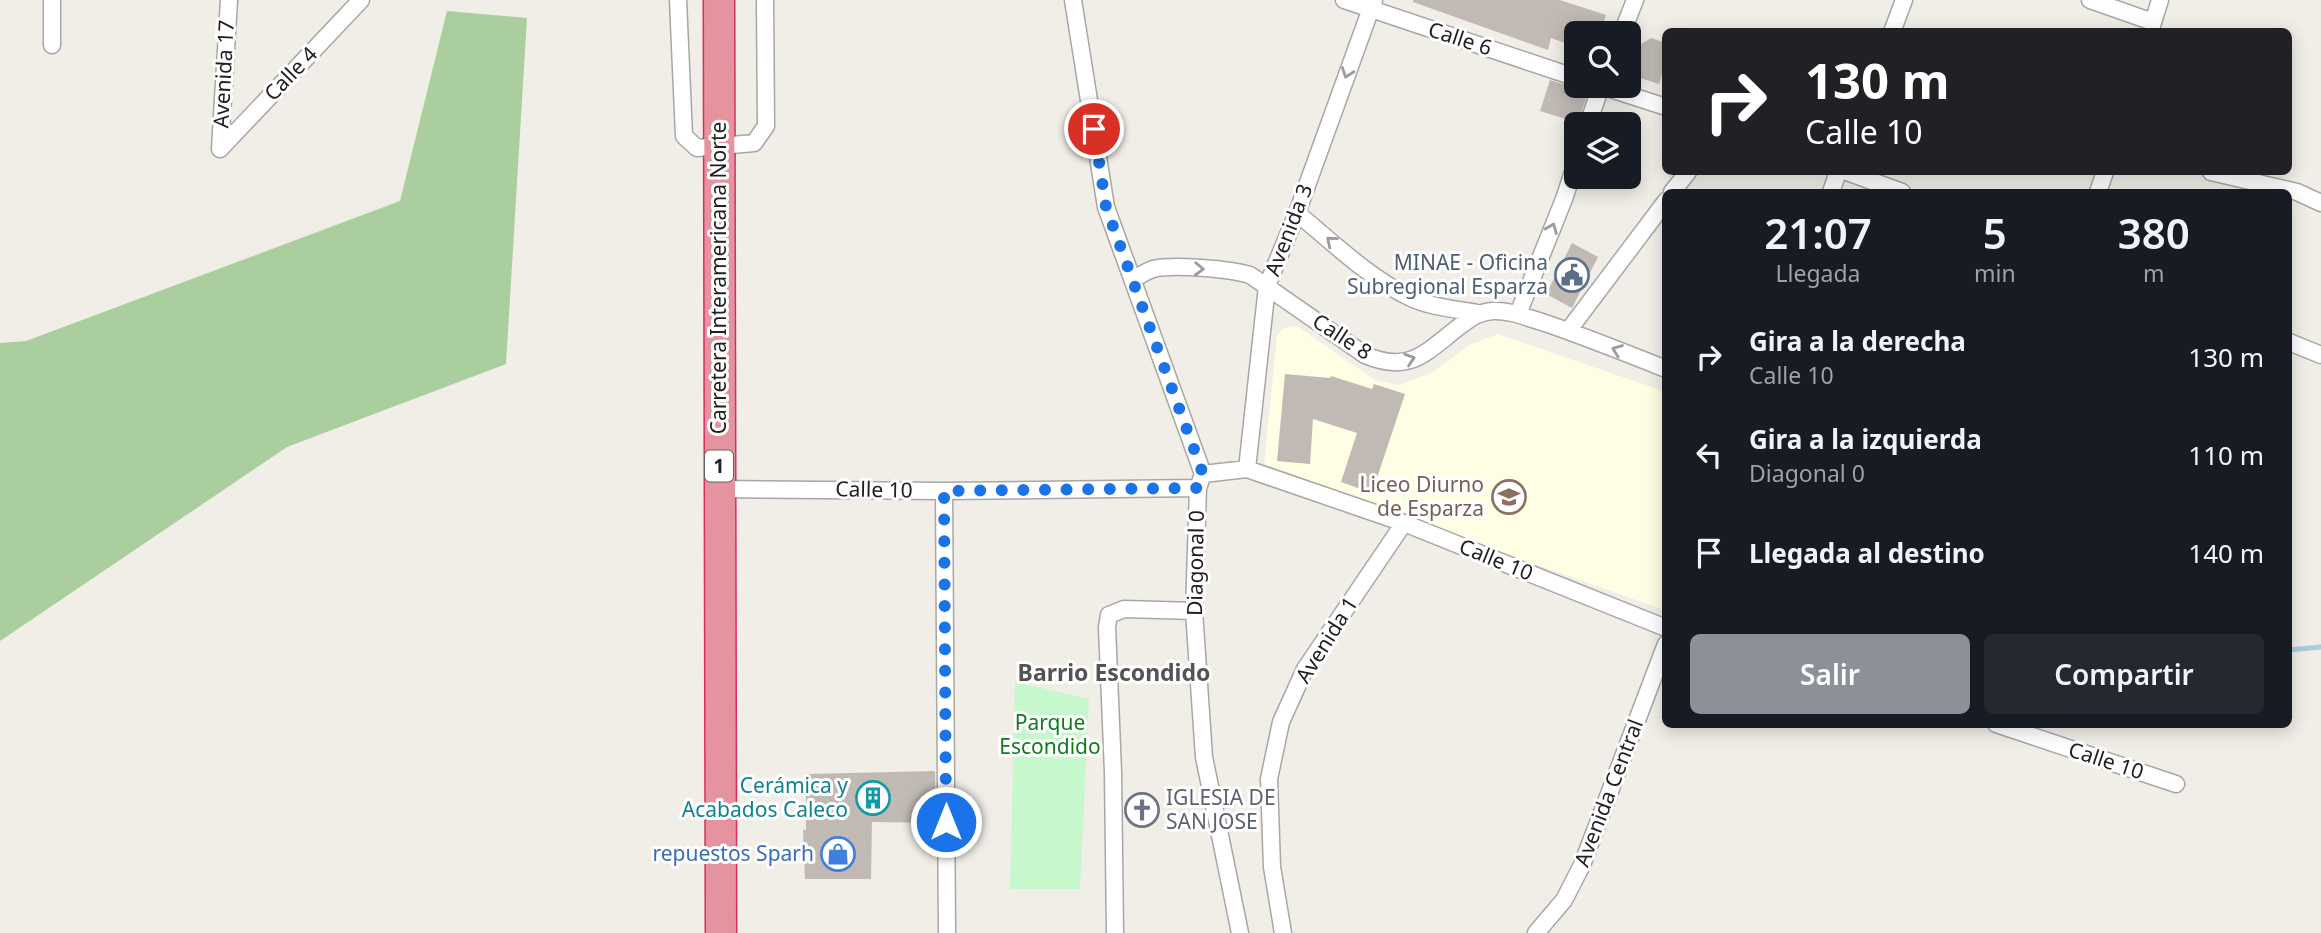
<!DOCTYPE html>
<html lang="es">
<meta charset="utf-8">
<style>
:root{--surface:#171b24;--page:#242831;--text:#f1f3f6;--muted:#9ea1a6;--accent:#8c9099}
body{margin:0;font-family:"Noto Sans",sans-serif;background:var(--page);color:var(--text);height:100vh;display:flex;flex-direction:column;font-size:26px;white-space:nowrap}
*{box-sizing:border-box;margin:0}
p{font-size:23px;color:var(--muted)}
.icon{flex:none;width:38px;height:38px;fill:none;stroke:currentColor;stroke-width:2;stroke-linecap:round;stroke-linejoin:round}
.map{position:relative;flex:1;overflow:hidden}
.side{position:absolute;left:1662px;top:189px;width:630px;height:539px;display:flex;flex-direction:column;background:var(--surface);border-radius:10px;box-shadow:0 4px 18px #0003}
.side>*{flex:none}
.hud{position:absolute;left:1662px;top:28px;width:630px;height:147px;border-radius:10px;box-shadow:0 4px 18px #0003;background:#202124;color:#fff;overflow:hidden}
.controls{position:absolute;left:1564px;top:21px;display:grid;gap:14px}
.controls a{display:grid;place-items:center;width:77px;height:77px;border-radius:10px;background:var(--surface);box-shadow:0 4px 18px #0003;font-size:35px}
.pin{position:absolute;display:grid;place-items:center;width:60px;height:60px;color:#fff;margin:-30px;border:4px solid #fff;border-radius:50%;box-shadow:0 2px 7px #0007}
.me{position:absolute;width:77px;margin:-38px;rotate:0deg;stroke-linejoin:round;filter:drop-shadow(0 0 5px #0008)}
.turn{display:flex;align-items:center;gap:24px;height:147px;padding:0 28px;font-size:32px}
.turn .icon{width:91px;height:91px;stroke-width:2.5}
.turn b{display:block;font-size:49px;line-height:60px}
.eta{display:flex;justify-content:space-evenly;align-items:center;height:119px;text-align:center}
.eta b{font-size:42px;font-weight:600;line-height:49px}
.button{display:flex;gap:14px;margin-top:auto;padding:14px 28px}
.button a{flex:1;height:80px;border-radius:10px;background:var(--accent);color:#fff;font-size:28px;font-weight:600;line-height:80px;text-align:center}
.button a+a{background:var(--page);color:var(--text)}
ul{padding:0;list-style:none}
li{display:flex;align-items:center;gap:21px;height:98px;padding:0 28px}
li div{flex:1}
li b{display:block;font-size:26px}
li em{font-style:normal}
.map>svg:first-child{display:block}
.education{fill:#fdfee3}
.forest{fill:#aace9e}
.park{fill:#c7f7cd}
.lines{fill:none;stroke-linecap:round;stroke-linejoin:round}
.stream{stroke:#aacedc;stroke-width:5}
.building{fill:#c1bab4}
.street-casing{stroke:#a7a7a7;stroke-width:19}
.highway-casing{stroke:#d42f61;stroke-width:33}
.street{stroke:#fff;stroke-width:16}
.highway{stroke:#e4939f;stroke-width:30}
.oneway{stroke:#9b9b9b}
.route{stroke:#1a73e8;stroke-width:12;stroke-dasharray:0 21.6}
.labels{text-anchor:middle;stroke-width:6;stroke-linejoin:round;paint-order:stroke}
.shield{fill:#fff;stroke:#636363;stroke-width:2}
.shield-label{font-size:19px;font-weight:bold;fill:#202020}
.street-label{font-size:21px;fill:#202020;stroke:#fff}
.service-label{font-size:21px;fill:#4e5e75;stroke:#fff;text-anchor:end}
.education-label{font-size:21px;fill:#785e54;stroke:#fff;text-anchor:end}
.park-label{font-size:21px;fill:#117c1e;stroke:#fff}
.culture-label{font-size:21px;fill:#0d838f;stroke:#fff;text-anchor:end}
.worship-label{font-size:21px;fill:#5b616d;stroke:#fff;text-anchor:start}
.shop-label{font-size:21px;fill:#366cbe;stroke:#fff;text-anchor:end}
.neighbourhood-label{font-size:23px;font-weight:bold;fill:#535353;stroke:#fff}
</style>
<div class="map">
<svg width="2321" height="933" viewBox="0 0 2321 933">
<rect width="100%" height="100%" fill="#f0eee7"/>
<path class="education" d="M1297,326L1375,380L1399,385L1431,373L1471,344L1498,334L1666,392V604L1664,610L1439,530L1264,464L1277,335L1284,328Z"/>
<path class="forest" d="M447,11L527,18L506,364L287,447L0,641V343L26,341L400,201Z"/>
<path class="park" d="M1015,682L1089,699L1080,889H1010Z"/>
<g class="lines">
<path class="stream" d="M2289,650L2321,647"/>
</g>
<path class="building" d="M1413,0H1560L1606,15L1600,33H1577V47L1551,38L1548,50L1413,2Z
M1651,38L1666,43V61L1659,84L1637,77L1641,63L1635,61L1641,44Z
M1550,80L1588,92L1578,123L1540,111Z
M1572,243L1598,257L1572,308L1546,294Z
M1285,374L1330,378L1331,376L1372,389L1374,384L1405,394L1372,493L1341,482L1357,433L1313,419L1310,464L1277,461Z
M935,771L936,823L872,822L871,879H805L803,830H806V774Z"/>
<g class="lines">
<g class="street-casing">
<path id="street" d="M52,0V45
M678,0L684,136L697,148L754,143L766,126L765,0
M1073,0L1106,207L1203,474L1198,488L1194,611L1204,757L1240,933
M1344,0L1577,78
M2090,0L2153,22
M2151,29L2160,0
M1892,32L1904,0
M1622,33L1635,0
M1601,86L1666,107
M1588,124L1601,86
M220,149L361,0
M220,149L229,0
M1847,172L1902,192
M2211,172L2297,192L2321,203
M1672,192L1688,172
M1831,192L1838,172
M2098,192L2105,172
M1297,213C1332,242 1368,277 1409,297C1429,307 1455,309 1477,313
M1133,279C1139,276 1147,271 1153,269C1173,264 1230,269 1250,275L1365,355C1410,374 1425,353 1460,326C1471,318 1478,312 1493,311C1510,310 1528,318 1545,323C1586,337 1626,353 1666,369
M1518,314L1564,199L1577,160
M1568,331L1666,201
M2289,342L2321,355
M1247,469L1267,286L1297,213L1374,0
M1203,474L1247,469L1404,523L1666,628
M719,489L944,491L1198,488
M944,491L947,933
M1996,724L2176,784
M1115,933L1113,772L1107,627L1109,615L1124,609L1194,611
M1283,933L1272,867L1269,779L1281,722L1305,669L1404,523
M1536,933L1564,900L1582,865L1666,644"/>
</g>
<g class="highway-casing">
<path id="highway" d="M719,0L721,933"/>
</g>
<use href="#street" class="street"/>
<use href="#highway" class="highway"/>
</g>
<defs><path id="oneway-chevron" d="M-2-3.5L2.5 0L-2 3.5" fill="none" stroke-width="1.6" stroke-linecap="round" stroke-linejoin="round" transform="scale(1.75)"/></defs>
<g class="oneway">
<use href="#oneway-chevron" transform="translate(1347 73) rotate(110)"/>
<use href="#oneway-chevron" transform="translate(1552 228) rotate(-68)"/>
<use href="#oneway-chevron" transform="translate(1331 241) rotate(-140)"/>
<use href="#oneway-chevron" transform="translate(1199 269) rotate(2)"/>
<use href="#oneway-chevron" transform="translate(1617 350) rotate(-159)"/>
<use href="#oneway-chevron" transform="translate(1410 359) rotate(-18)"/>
</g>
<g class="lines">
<path class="route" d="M946,822L944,491L1198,488L1203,474L1106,207L1094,129"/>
</g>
<defs>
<g id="civic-ring" transform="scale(1.75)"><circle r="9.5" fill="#fff" stroke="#5c6f8a" stroke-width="1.5"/><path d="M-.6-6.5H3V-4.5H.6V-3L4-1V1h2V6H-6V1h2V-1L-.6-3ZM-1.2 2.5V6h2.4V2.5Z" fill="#5c6f8a"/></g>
<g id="school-ring" transform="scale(1.75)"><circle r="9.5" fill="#fff" stroke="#8d6e63" stroke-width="1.5"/><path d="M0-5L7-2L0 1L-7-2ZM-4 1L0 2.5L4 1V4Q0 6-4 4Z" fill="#8d6e63"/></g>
<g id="building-ring" transform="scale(1.75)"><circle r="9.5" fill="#fff" stroke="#0f9aa8" stroke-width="1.5"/><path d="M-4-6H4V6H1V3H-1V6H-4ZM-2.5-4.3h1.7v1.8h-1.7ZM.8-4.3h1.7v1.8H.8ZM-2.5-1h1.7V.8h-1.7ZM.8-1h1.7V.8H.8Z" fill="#0f9aa8"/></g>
<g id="church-ring" transform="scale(1.75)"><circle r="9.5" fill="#fff" stroke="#6b7280" stroke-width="1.5"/><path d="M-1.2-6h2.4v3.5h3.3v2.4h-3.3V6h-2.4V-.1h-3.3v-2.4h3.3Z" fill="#6b7280"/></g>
<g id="shop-ring" transform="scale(1.75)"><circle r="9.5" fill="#fff" stroke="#3f7fe0" stroke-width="1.5"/><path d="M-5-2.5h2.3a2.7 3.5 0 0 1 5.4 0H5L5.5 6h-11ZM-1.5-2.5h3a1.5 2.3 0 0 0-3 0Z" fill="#3f7fe0"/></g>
</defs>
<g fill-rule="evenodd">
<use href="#civic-ring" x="1572" y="275"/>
<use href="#school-ring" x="1509" y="497"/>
<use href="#building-ring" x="873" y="798"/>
<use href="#church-ring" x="1142" y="810"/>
<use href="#shop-ring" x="838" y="854"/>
</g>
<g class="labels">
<rect class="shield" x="705" y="450.5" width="28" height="31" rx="5"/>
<g class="shield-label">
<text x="719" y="473">1</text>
</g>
<g class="street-label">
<text transform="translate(1460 39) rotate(18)" y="7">Calle 6</text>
<text transform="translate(224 74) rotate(-87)" y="7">Avenida 17</text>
<text transform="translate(291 74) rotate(-46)" y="7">Calle 4</text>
<text transform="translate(1289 230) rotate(-69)" y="7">Avenida 3</text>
<text transform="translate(719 278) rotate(-90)" y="7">Carretera Interamericana Norte</text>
<text transform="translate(1342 337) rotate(33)" y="7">Calle 8</text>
<text transform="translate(874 490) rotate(1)" y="7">Calle 10</text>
<text transform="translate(1496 560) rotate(22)" y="7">Calle 10</text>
<text transform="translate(1196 563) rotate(-89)" y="7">Diagonal 0</text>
<text transform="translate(1327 640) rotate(-58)" y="7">Avenida 1</text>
<text transform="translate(2106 761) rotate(18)" y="7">Calle 10</text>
<text transform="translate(1609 793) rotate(-69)" y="7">Avenida Central</text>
</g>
<g class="service-label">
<text x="1548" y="270">MINAE - Oficina<tspan x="1548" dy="24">Subregional Esparza</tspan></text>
</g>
<g class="education-label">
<text x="1484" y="492">Liceo Diurno<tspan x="1484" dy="24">de Esparza</tspan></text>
</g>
<g class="park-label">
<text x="1050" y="730">Parque<tspan x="1050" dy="24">Escondido</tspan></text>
</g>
<g class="culture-label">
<text x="848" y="793">Cerámica y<tspan x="848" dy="24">Acabados Caleco</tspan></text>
</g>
<g class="worship-label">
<text x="1166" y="805">IGLESIA DE<tspan x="1166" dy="24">SAN JOSE</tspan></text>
</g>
<g class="shop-label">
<text x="814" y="861">repuestos Sparh</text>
</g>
<g class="neighbourhood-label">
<text x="1114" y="681">Barrio Escondido</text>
</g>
</g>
</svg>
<div class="controls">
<a><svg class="icon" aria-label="search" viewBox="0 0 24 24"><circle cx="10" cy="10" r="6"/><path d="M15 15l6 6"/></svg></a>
<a><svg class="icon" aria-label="layers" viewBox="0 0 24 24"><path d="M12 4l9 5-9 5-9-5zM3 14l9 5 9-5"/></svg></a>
</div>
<div class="pin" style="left:1094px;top:129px;background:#d93025"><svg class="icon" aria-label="arrive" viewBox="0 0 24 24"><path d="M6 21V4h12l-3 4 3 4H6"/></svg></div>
<svg class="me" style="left:946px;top:822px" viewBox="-20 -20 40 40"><circle r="17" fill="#1a73e8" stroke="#fff" stroke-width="3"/><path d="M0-11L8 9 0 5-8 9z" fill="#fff"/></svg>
<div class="hud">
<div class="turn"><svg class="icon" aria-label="right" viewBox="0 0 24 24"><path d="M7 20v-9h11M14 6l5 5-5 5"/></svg><div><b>130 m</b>Calle 10</div></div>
</div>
<section class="side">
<div class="eta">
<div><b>21:07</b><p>Llegada</p></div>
<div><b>5</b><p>min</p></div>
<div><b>380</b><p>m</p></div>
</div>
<ul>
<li><svg class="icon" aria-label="right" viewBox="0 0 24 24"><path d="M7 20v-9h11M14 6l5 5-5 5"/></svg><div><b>Gira a la derecha</b><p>Calle 10</p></div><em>130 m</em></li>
<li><svg class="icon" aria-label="left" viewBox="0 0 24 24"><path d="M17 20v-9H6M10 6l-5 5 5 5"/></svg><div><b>Gira a la izquierda</b><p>Diagonal 0</p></div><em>110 m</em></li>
<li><svg class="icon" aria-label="arrive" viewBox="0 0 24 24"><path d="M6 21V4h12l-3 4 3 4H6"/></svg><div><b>Llegada al destino</b></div><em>140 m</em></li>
</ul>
<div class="button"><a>Salir</a><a>Compartir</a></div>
</section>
</div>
